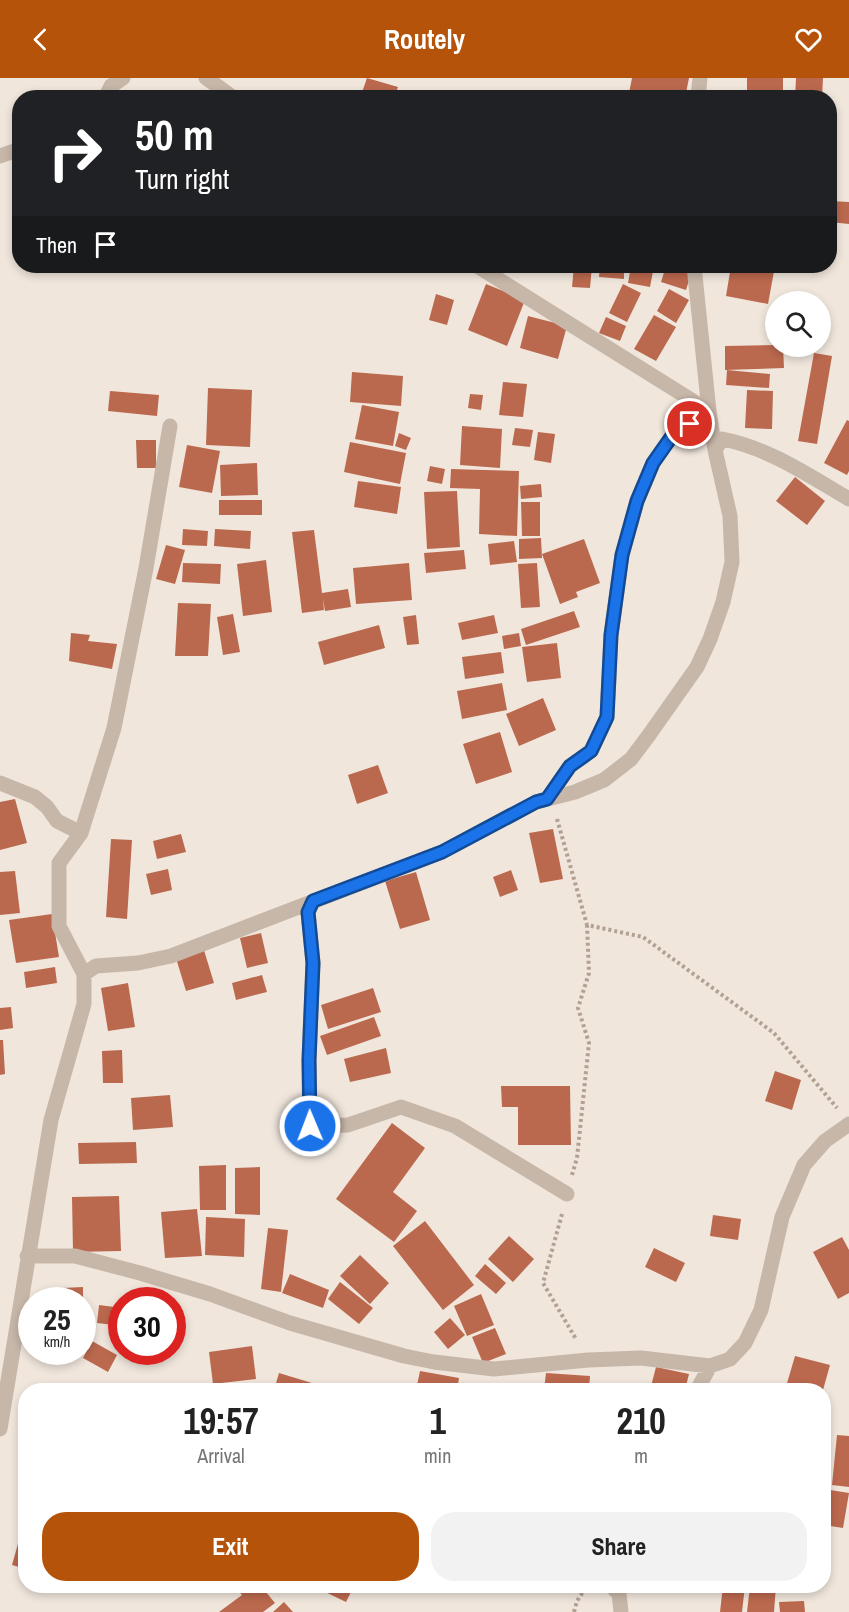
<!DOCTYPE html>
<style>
:root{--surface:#fff;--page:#f2f2f2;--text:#222;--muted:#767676;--accent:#b45309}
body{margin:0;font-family:"Archivo Narrow",sans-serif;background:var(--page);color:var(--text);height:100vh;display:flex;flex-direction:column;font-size:22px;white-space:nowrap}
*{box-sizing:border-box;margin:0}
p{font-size:20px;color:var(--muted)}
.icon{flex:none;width:33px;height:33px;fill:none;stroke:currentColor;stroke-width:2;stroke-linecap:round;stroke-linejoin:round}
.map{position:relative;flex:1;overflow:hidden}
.panel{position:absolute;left:18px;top:1305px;width:813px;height:210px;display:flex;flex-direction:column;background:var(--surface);border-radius:24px;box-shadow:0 3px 9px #0003}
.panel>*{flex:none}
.hud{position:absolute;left:12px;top:12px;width:825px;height:183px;border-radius:24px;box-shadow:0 3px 9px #0003;background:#202124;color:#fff;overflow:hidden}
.fabs{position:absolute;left:765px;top:213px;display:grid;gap:12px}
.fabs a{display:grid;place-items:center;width:66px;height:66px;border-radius:50%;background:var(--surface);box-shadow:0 3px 9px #0003;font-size:30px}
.speed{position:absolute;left:18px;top:1209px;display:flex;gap:12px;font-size:30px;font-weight:700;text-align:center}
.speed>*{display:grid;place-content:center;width:78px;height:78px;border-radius:50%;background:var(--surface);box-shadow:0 3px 9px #0003;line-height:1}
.speed small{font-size:15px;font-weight:400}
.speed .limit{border:9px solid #d22;background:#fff;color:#111}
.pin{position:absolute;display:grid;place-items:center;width:51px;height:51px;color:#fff;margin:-26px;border:3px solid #fff;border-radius:50%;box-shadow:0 2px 6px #0007}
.me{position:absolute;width:66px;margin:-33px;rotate:359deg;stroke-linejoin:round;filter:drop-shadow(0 0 4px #0008)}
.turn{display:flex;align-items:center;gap:21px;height:126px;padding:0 24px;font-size:27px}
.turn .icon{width:78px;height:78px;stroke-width:2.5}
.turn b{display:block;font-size:42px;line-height:51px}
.then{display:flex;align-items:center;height:57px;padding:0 24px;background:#0003;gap:12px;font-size:22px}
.eta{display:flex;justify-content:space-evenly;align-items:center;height:102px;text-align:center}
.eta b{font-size:36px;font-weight:700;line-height:42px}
.button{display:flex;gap:12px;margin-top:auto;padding:12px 24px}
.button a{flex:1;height:69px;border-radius:24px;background:var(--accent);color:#fff;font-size:24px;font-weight:700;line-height:69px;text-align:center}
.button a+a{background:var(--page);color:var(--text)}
header{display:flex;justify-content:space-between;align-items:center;height:78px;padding:0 24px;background:var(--accent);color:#fff;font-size:27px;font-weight:700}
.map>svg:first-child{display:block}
.building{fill:#bb694e}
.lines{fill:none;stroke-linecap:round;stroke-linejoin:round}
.path{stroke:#b2a193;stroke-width:4;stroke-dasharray:3 3;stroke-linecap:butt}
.street{stroke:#c7b7a9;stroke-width:15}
.route-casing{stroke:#114b97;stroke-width:15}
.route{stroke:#1a73e8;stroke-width:10}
</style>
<header><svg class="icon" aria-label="back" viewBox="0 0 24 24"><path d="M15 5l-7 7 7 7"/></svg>Routely<svg class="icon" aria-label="heart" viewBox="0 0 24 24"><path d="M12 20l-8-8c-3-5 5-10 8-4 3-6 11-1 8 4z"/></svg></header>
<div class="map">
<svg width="849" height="1534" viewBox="0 0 849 1534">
<rect width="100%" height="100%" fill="#f0e6dc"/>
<path class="building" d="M367,0L398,9L394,20H360Z
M632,0H689L685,20H628Z
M747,0H783V20H747Z
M796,0H823L822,20H795Z
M830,123L849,124V146L830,144Z
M574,188H592L590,210L572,209Z
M600,188H624V201L599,199Z
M631,188H654L650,209L628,205Z
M666,188H685L693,190L686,212L661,204Z
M731,188H775L768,226L726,218Z
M486,206L525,222L507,268L468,252Z
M623,206L641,215L627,244L609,235Z
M669,211L689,222L676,245L657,233Z
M436,216L454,222L447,247L429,242Z
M654,237L676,249L656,283L634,271Z
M528,238L567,248L558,281L520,270Z
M606,239L626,248L620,263L599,255Z
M776,267L783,268L784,290L725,292V268Z
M814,275L832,278L817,366L798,363Z
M727,292L770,296L769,310L726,307Z
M352,294L403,298L401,328L350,324Z
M503,304L527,306L523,339L499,337Z
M208,310L252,312L250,369L206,367Z
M747,312L773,313L772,351L745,350Z
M110,313L159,317L157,338L108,333Z
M470,316L483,317L481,332L468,330Z
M362,327L399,334L393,368L355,361Z
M847,342L849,343V393L847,397L824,385Z
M462,348L502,351L500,390L460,387Z
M515,350L533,352L530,369L512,367Z
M538,354L555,356L551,385L534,382Z
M399,355L411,360L406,372L395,368Z
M136,362H156V390H137Z
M350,364L406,375L400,406L344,394Z
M187,367L220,373L212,415L179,409Z
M257,385L258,417L221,418L220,387Z
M430,388L445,391L442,406L427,403Z
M451,391L519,393L517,458L479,456L480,411L450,410Z
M795,399L825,423L807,447L776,423Z
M358,403L401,409L397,436L354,429Z
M541,406L542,419L521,421L520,408Z
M457,413L460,469L427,471L424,414Z
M219,422H262V437H219Z
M521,424H540V458H522Z
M183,451L208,453L207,468L182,467Z
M215,451L251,453L250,471L214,468Z
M314,452L322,515L348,511L351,529L325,533L323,521L324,532L302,535L292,454Z
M541,460L542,480L519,481V461Z
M584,461L600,505L576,514L578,519L560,526L542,476Z
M514,463L517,484L490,487L488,466Z
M166,467L185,472L175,506L156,501Z
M464,472L466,491L426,495L424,475Z
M266,482L272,534L243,538L237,486Z
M183,485L221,486L220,506L182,504Z
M409,485L412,522L356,526L353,490Z
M537,485L540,529L521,530L518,486Z
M178,525L211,526L208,578H175Z
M574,533L580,549L526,567L521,551Z
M233,536L240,574L223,577L217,539Z
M416,537L419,566L407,567L403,539Z
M494,537L498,555L462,562L458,545Z
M379,547L385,570L324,587L318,564Z
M71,555L90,557L88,563L117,566L112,591L69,583Z
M519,555L521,568L504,571L502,558Z
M557,565L561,600L527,604L522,569Z
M501,574L504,595L465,601L462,579Z
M502,605L507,632L462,641L457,613Z
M543,620L556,652L519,668L506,636Z
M500,654L512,694L476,706L463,666Z
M378,687L388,715L357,726L348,697Z
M15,721L27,765L0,772V724Z
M553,751L563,801L540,805L529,755Z
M181,756L186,774L157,781L153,763Z
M111,761L132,762L127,841L106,839Z
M168,791L172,812L151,817L146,796Z
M511,792L518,812L500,819L493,799Z
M15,793L20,835L0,837V794Z
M416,794L430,842L400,851L385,803Z
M52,836L59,879L16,885L9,842Z
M261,855L268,885L247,890L240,860Z
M203,869L214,905L186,913L175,877Z
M55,889L57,905L26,910L24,894Z
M262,897L267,914L236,922L232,905Z
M128,905L135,949L108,953L101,910Z
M373,910L381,934L328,951L321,927Z
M11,929L13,950L0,952V930Z
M374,939L381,958L327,977L320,958Z
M0,962H3L5,996L0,997Z
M386,970L391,995L350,1004L344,981Z
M122,972L123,1005H103L102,973Z
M775,993L801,1002L792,1032L765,1023Z
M501,1008H570L571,1067H518V1029H502Z
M170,1017L173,1049L133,1052L131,1020Z
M392,1045L425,1070L393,1114L417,1133L394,1164L336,1121Z
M136,1064L137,1085L79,1086L78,1065Z
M226,1087V1132H200L199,1088Z
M260,1089V1137L235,1136V1090Z
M119,1118L121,1173L73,1174L72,1119Z
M197,1131L202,1178L165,1180L161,1134Z
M713,1137L741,1141L738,1162L710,1158Z
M206,1139L245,1141L244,1179L205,1177Z
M425,1143L474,1207L443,1232L393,1168Z
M268,1150L288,1152L281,1214L261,1211Z
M509,1158L534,1181L513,1204L488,1181Z
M842,1159L849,1172V1215L838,1221L813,1174Z
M654,1170L685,1185L676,1204L645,1189Z
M360,1177L389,1205L370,1226L340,1198Z
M485,1186L506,1205L496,1216L475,1198Z
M290,1196L329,1212L323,1230L282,1215Z
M340,1204L373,1230L359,1246L328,1221Z
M83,1209V1222H63L62,1210Z
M481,1216L494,1247L467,1258L454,1228Z
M99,1227L122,1230V1248L97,1245Z
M450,1240L465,1257L448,1271L434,1254Z
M495,1250L506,1276L483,1285L472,1259Z
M92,1263L117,1277L108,1294L83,1280Z
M252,1268L256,1301L213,1306L209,1274Z
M795,1278L830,1287L823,1312H785Z
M656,1289L689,1296L685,1312H650Z
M420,1293L459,1300L457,1312H416Z
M279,1295L335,1312H274Z
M546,1295L590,1298L589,1312H544Z
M837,1357L849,1358V1409L832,1407Z
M824,1411L849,1415L843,1450L824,1447Z
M25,1441H26V1491L12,1487Z
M234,1508H261L275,1525L263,1534H219L242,1517Z
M319,1508H354L346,1524L317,1510Z
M723,1508H745L742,1534H720Z
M750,1508H776L774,1534H747Z
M804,1523L805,1534H780L779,1524Z
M284,1524L293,1534H273Z"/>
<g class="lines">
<path class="path" d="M557,741L587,847L643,859L774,955L837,1030
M572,1097L577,1080L589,965L578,930L589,895L587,847
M562,1136L543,1205L576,1261
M574,1534L577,1523L587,1508"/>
<path class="street" d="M206,0L234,20
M105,20L111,8L123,0
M698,20L700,0
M0,78L20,71
M477,188L709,333L672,358L653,385L637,423L622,477L611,557L607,639L591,673L570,688L547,721
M715,372L722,361C769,370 808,397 849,421
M0,705L35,719L47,729L57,743L81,755L59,785V848L84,896
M81,755L114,650L146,490L170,348
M313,823L308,834L313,885L309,982L310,1048L348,1047L401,1029L455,1048L567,1116
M27,1178H75L140,1195L210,1216L290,1245L404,1278L434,1284L494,1291L588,1282L641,1280L710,1288L730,1281L745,1265L761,1232L782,1139L804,1087L825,1063L849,1046
M697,1312L710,1288
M0,1351L51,1042L84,926V896L96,888L138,885L171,878L442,774L536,724L575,714L604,702L631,681L649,657L697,589L710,561L723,524L732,484L730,438L715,372L709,333L694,188
M611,1508L619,1516L621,1534"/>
</g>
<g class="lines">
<g class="route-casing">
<path id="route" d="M310,1048L309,982L313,885L308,834L313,823L442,774L536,724L547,721L570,688L591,673L607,639L611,557L622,477L637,423L653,385L672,358L690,346"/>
</g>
<use href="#route" class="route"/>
</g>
</svg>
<div class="fabs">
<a><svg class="icon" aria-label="search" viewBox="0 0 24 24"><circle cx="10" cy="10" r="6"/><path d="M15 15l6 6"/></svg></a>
</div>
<div class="speed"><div>25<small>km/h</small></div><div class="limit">30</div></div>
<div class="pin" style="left:690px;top:346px;background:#d93025"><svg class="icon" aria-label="arrive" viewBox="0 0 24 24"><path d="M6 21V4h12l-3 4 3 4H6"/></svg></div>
<svg class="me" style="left:310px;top:1048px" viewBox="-20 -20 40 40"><circle r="17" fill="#1a73e8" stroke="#fff" stroke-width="3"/><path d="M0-11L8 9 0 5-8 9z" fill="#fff"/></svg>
<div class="hud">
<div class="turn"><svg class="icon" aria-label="right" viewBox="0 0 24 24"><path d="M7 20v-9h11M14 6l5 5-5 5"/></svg><div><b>50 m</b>Turn right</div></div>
<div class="then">Then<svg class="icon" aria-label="arrive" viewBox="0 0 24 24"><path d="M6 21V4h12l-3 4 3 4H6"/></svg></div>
</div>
<section class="panel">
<div class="eta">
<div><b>19:57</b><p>Arrival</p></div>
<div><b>1</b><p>min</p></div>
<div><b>210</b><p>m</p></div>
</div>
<div class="button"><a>Exit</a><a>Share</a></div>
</section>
</div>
